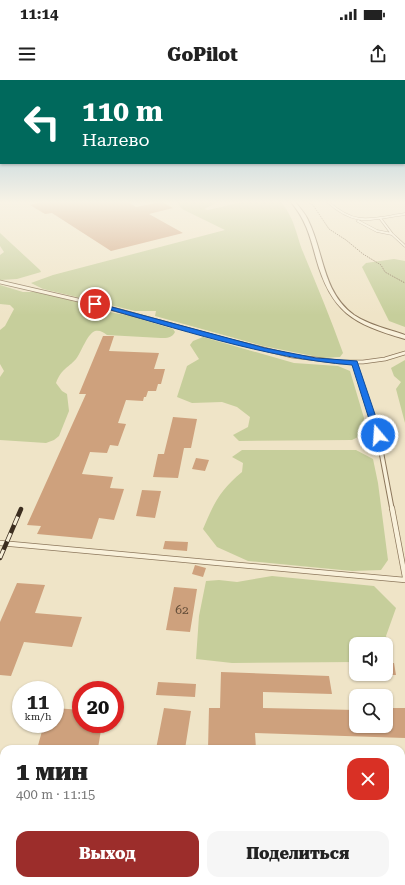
<!DOCTYPE html>
<html lang="ru">
<meta charset="utf-8">
<style>
:root{--surface:#fff;--page:#f6f6f6;--text:#222;--muted:#767676;--accent:#9c2d2b}
body{margin:0;font-family:"Roboto Serif",serif;background:var(--page);color:var(--text);height:100vh;display:flex;flex-direction:column;font-size:15px;white-space:nowrap}
*{box-sizing:border-box;margin:0}
p{font-size:13px;color:var(--muted)}
.icon{flex:none;width:22px;height:22px;fill:none;stroke:currentColor;stroke-width:2;stroke-linecap:round;stroke-linejoin:round}
.map{position:relative;flex:1;overflow:hidden}
.side{position:absolute;left:0px;top:665px;width:405px;height:140px;display:flex;flex-direction:column;background:var(--surface);border-radius:12px 12px 0 0;box-shadow:0 1px 3px #0004}
.side>*{flex:none}
.guide{position:absolute;left:0px;top:0px;width:405px;height:84px;box-shadow:0 1px 3px #0004;background:#00695c;color:#fff;overflow:hidden}
.controls{position:absolute;left:349px;top:557px;display:grid;gap:8px}
.controls a{display:grid;place-items:center;width:44px;height:44px;border-radius:8px;background:var(--surface);box-shadow:0 1px 3px #0004;font-size:20px}
.speed{position:absolute;left:12px;top:601px;display:flex;gap:8px;font-size:20px;font-weight:700;text-align:center}
.speed>*{display:grid;place-content:center;width:52px;height:52px;border-radius:50%;background:var(--surface);box-shadow:0 1px 3px #0004;line-height:1}
.speed small{font-size:10px;font-weight:400}
.speed .limit{border:6px solid #d22;background:#fff;color:#111}
.pin{position:absolute;display:grid;place-items:center;width:34px;height:34px;color:#fff;margin:-17px;border:2px solid #fff;border-radius:50%;box-shadow:0 1px 4px #0007}
.me{position:absolute;width:44px;margin:-22px;rotate:342deg;stroke-linejoin:round;filter:drop-shadow(0 0 3px #0008)}
.turn{display:flex;align-items:center;gap:14px;height:84px;padding:0 16px;font-size:18px}
.turn .icon{width:52px;height:52px;stroke-width:2.5}
.turn b{display:block;font-size:28px;line-height:34px}
.round{display:grid;place-items:center;flex:none;width:42px;height:42px;border-radius:12px;background:var(--page)}
.headline{display:flex;align-items:center;justify-content:space-between;height:68px;padding:0 16px}
h1{font-size:24px;font-weight:800;line-height:30px}
.cta{display:flex;gap:8px;margin-top:auto;padding:8px 16px}
.cta a{flex:1;height:46px;border-radius:12px;background:var(--accent);color:#fff;font-size:16px;font-weight:800;line-height:46px;text-align:center}
.cta a+a{background:var(--page);color:var(--text)}
.status{display:flex;justify-content:space-between;align-items:center;height:28px;padding:0 20px;background:var(--surface);direction:ltr}
.status svg{height:11px;fill:currentColor}
header{display:flex;justify-content:space-between;align-items:center;height:52px;padding:0 16px;background:var(--surface);font-size:18px;font-weight:800}
.map>svg:first-child{display:block}
.green{fill:#c6ce9b}
.building{fill:#cea17d}
.lines{fill:none;stroke-linecap:round;stroke-linejoin:round}
.service-far3-casing{stroke:#8c775c;stroke-width:3}
.service-far2-casing{stroke:#8c775c;stroke-width:4.5}
.service-far1-casing{stroke:#8c775c;stroke-width:5.5}
.service-casing{stroke:#8c775c;stroke-width:6}
.minor-casing{stroke:#8c775c;stroke-width:2}
.path{stroke:#8c775c;stroke-width:1;stroke-dasharray:1.5 1;stroke-linecap:butt}
.service-far3{stroke:#f9f1db;stroke-width:2}
.service-far2{stroke:#f9f1db;stroke-width:3}
.service-far1{stroke:#f9f1db;stroke-width:3.5}
.service{stroke:#f9f1db;stroke-width:4.5}
.minor{fill:#f9f1db;fill-rule:evenodd}
.rail-casing{stroke:#3c2e20;stroke-width:4.5}
.rail{stroke:#f6eed7;stroke-width:3;stroke-dasharray:9;stroke-linecap:butt}
.route{fill:#1a73e8;stroke:#114b97}
.labels{text-anchor:middle;stroke-width:4;stroke-linejoin:round;paint-order:stroke}
.near-number-label{font-size:12px;fill:#604b37}
</style>
<div class="status"><b>11:14</b><svg viewBox="0 0 49 12"><path d="M0 12V9h3v3zM5 12V6h3v6zM10 12V3h3v9zM15 12V0h3v12zM26 1h20v11H26zM47 4h2v5h-2z"/></svg></div>
<header><svg class="icon" aria-label="menu" viewBox="0 0 24 24"><path d="M4 6h16M4 12h16M4 18h16"/></svg>GoPilot<svg class="icon" aria-label="share" viewBox="0 0 24 24"><path d="M12 15V3M7 8l5-5 5 5M5 13v7h14v-7"/></svg></header>
<div class="map">
<svg width="405" height="805" viewBox="0 0 405 805">
<rect width="100%" height="100%" fill="#efe4c7"/>
<path class="green" d="M177,122H218L204,129L208,130L242,122H281C295,139 296,154 303,172C317,206 331,239 343,273L340,277L323,278L263,266L155,236L156,231H135L43,209L31,203L53,195L225,150L182,129Z
M0,153L40,190L41,192L17,199L0,200V175L4,172L0,166Z
M394,179L405,181V247L389,241L362,187L366,183Z
M0,205L23,212H37L93,226V229L131,236L173,249L175,252C172,258 167,258 161,258L107,255C103,252 100,250 95,251C87,254 81,273 76,279C67,289 62,288 56,303L62,311L67,314L69,331L59,356L54,360L46,363L0,360V297L4,291L0,284V250L5,246L14,229L10,225L0,224Z
M203,257L294,283L338,286L350,291L364,338L362,355L352,360L239,361L233,355L248,347L250,337L237,327L222,322L192,323L177,317L187,286L199,279L190,265L193,261Z
M405,280V343L396,309L401,302L394,296L391,288Z
M242,370H356L373,379L378,403L388,480L381,490L352,491L248,481L217,467L203,449C214,423 220,410 242,392L243,383L232,377Z
M272,496L374,506L396,528L386,556L393,578L386,579V564H356V582L232,583L196,579L199,536L206,501L219,500L237,502Z"/>
<path class="building" d="M42,122H128L136,127L162,122L173,128L149,134L183,153L111,171L52,133L45,134L30,125Z
M103,256H114L109,271L159,273L154,289H165L161,304H158L156,311H148L146,317H144L143,321L126,320L118,343L126,344L118,366L110,365L107,373L90,372L82,394L113,397L110,408L124,409L114,440L99,438L92,459L37,454L41,446L27,445L86,314H79Z
M173,337L197,339L191,368H184L178,398L153,397L158,374H164Z
M196,378L209,380L205,391L192,389Z
M142,410L161,411L155,438L136,436Z
M165,461L188,462L187,471L163,469Z
M195,485L206,488L203,497L192,494Z
M17,503L45,505L35,533L82,537L72,567L24,562L11,596L0,595V542Z
M174,507L197,509L190,552L166,550Z
M386,583H394L396,595H386Z
M221,592L329,596L332,614L263,612V628L356,630V646H386V628H405V658L255,653L256,669H208L209,628H220Z
M158,602L196,604L195,617L156,615Z
M55,628L81,630V644H93L92,649L101,650L98,668L37,669L44,644H55Z
M164,628L191,631L185,669H156Z"/>
<g class="lines">
<g class="service-far3-casing">
<path id="service-far3" d="M328,122C356,147 371,139 405,134
M380,138L392,154L405,166
M358,141L377,151L392,154"/>
</g>
<g class="service-far2-casing">
<path id="service-far2" d="M0,202L91,223L227,260L292,276L340,282H363L385,279L405,273
M355,283L361,301"/>
</g>
<g class="service-far1-casing">
<path id="service-far1" d="M360,300L378,355L392,429"/>
</g>
<g class="service-casing">
<path id="service" d="M392,428L405,497
M0,463L405,500"/>
</g>
<g class="minor-casing">
<path id="minor" d="M291,122H295C300,128 305,133 308,140C324,172 322,212 354,235C369,245 388,249 405,255V259C353,244 331,232 316,178C310,156 306,140 291,122Z"/>
</g>
<path class="path" d="M307,122L313,125L329,149L346,160L363,174L381,185L385,192L405,203"/>
<use href="#service-far3" class="service-far3"/>
<use href="#service-far2" class="service-far2"/>
<use href="#service-far1" class="service-far1"/>
<use href="#service" class="service"/>
<use href="#minor" class="minor"/>
<g class="rail-casing">
<path id="rail" d="M0,478L21,429"/>
</g>
<use href="#rail" class="rail"/>
</g>
<linearGradient id="sky" x2="0" y2="1"><stop stop-color="#8ebad6"/><stop offset="0.52" stop-color="#f8f3e6"/><stop offset="1" stop-color="#f8f3e6" stop-opacity="0"/></linearGradient>
<rect width="405" height="235" fill="url(#sky)"/>
<path class="route" d="M93,222L265,268L316,278L357,281L382,355L378,357L374,355L352,285C264,278 177,248 93,225Z"/>
<g class="labels">
<g class="near-number-label">
<text x="182" y="534">62</text>
</g>
</g>
</svg>
<div class="controls">
<a><svg class="icon" aria-label="sound" viewBox="0 0 24 24"><path d="M4 9h4l5-4v14l-5-4H4zM17 9q2 3 0 6"/></svg></a>
<a><svg class="icon" aria-label="search" viewBox="0 0 24 24"><circle cx="10" cy="10" r="6"/><path d="M15 15l6 6"/></svg></a>
</div>
<div class="speed"><div>11<small>km/h</small></div><div class="limit">20</div></div>
<div class="pin" style="left:95px;top:224px;background:#d93025"><svg class="icon" aria-label="arrive" viewBox="0 0 24 24"><path d="M6 21V4h12l-3 4 3 4H6"/></svg></div>
<svg class="me" style="left:378px;top:355px" viewBox="-20 -20 40 40"><circle r="17" fill="#1a73e8" stroke="#fff" stroke-width="3"/><path d="M0-11L8 9 0 5-8 9z" fill="#fff"/></svg>
<div class="guide">
<div class="turn"><svg class="icon" aria-label="left" viewBox="0 0 24 24"><path d="M17 20v-9H6M10 6l-5 5 5 5"/></svg><div><b>110 m</b>Налево</div></div>
</div>
<section class="side">
<div class="headline"><div><h1>1 мин</h1><p>400 m · 11:15</p></div><a class="round" style="background:#d93025;color:#fff"><svg class="icon" aria-label="close" viewBox="0 0 24 24"><path d="M6 6l12 12M18 6L6 18"/></svg></a></div>
<div class="cta"><a>Выход</a><a>Поделиться</a></div>
</section>
</div>
